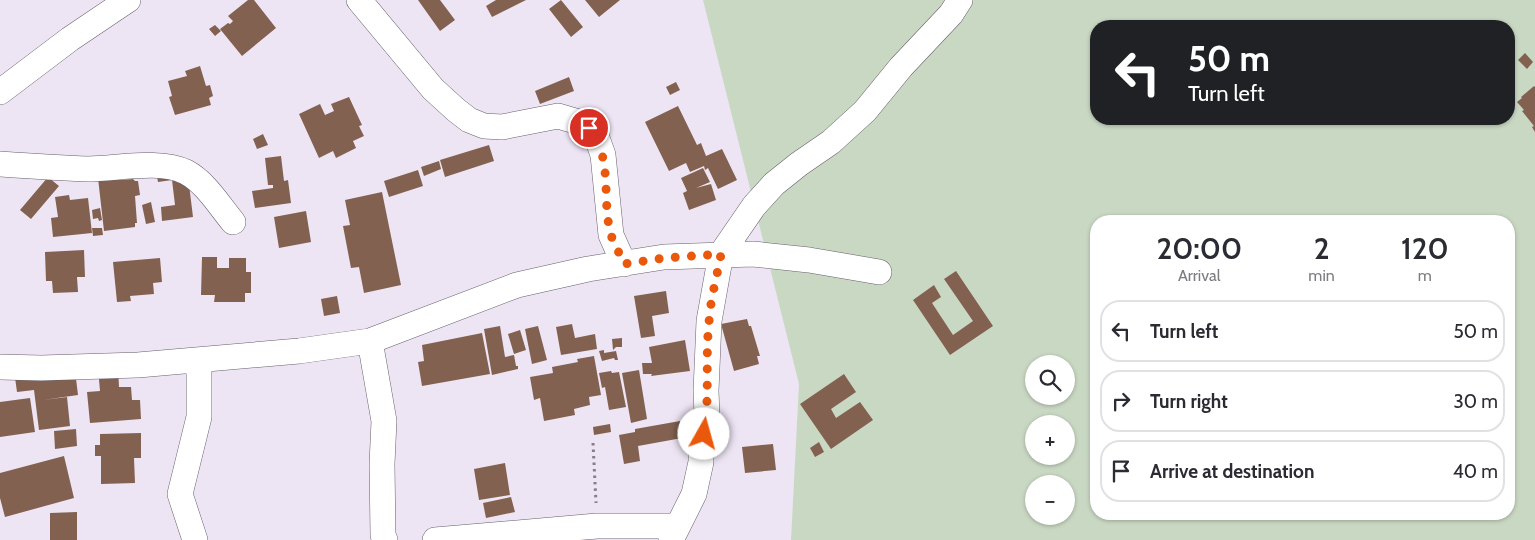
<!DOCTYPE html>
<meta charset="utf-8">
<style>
:root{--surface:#fff;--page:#f7f7f7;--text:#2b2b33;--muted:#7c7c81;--line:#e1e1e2}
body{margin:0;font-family:Cabin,sans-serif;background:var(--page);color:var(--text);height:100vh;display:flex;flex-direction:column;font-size:19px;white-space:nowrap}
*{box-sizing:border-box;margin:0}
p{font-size:16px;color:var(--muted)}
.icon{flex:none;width:28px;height:28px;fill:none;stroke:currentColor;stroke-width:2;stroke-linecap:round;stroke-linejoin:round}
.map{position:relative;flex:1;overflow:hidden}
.sheet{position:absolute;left:1090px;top:215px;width:425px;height:305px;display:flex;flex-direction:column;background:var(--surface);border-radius:20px;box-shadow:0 1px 4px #0004}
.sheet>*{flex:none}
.guide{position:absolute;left:1090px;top:20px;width:425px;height:105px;border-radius:20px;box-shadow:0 1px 4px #0004;background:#202124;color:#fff;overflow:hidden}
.fabs{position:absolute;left:1025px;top:355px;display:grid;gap:10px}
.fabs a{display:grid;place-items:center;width:50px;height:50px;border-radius:50%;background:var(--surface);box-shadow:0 1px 4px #0004;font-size:25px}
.pin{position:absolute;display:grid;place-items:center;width:42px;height:42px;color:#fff;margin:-21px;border:2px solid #fff;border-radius:50%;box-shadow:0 1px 5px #0007}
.me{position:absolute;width:55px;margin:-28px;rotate:7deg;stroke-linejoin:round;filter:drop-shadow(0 0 4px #0008)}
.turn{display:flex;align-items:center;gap:18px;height:105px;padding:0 15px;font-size:22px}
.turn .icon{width:65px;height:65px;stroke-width:2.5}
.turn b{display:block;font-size:35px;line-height:42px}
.eta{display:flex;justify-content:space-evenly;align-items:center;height:85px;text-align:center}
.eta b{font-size:30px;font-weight:600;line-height:35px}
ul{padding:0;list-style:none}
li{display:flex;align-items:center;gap:15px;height:62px;margin:0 10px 8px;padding:0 5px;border:2px solid var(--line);border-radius:20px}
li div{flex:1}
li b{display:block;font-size:19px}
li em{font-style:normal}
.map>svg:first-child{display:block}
.green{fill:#c9d8c3;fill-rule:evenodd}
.building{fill:#836150}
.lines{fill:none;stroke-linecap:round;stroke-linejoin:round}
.minor-casing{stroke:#675f6c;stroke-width:26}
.path{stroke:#847e88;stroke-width:3;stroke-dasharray:2.5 4;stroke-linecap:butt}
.minor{stroke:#fff;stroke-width:25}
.route{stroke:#ea580c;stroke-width:9;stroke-dasharray:0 16.2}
</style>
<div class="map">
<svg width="1535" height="540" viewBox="0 0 1535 540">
<rect width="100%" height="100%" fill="#eee5f4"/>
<path class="green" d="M703,0H1535V540H791L799,384ZM1096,26H1509V119H1096ZM1096,221H1509V514H1096ZM1034,364H1066V396H1034ZM1034,424H1066V456H1034ZM1034,484H1066V516H1034Z"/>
<path class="building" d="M248,0H254L276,28L242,56L220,29L228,23L230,24L233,21L228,16Z
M418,0H440L455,20L440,31Z
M496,0H526L492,17L486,6Z
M561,0L583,27L571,37L549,9Z
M585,0H620L599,17Z
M215,25L221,31L215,36L209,29Z
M1525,53L1533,62L1527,69L1518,60Z
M200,66L206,86L210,85L213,96L209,98L211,105L175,115L169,97L172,96L168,81L187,76L185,71Z
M569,77L574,91L540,104L535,91Z
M676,82L680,90L670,95L666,87Z
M1534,86L1535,87V132L1532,127L1534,126L1522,111L1524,110L1517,102L1522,98L1521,97Z
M349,97L362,125L359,126L364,136L353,141L356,148L336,158L333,151L319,158L299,114L320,104L325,115L334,111L331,104Z
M678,106L697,145L701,143L706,156L722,149L737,180L718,189L708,168L705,170L704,166L690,172L686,163L669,171L645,122Z
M263,134L268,145L257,149L253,139Z
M489,145L494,161L445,177L440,160Z
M281,156L284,181L288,180L291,203L255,208L252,191L273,188V185H268L265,158Z
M186,160L193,217L162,221L161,207L175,205L172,180L158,182L155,164Z
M439,161L441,169L424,176L421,167Z
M703,168L710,182L696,188L711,184L716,200L689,210L683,193L687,191L681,178Z
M418,170L423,186L389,197L384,181Z
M120,175L121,180L133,179L135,181H138L140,195L135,196L137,223H135V227L104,231L98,178Z
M48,177L59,186L31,219L20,210Z
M382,192L401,285L364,293L359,267L351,268L343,226L350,225L345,200Z
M69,195L70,200L88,198L92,233L53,237L51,218L58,217L55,197Z
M151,202L155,222L146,224L142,205Z
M100,208L102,220L99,221L98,218L93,219L92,210Z
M306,211L311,242L279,248L274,217Z
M92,228H102L103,235L93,236Z
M84,250L85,277H77L78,292L53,293L52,281H46L45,252Z
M202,257H217V268H229V258H246V272H251V293H245V302H214L215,295H201Z
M160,258L162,282L153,283L154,294L130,296L131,301L117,302L113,262Z
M956,271L993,326L950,355L913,300L934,285L941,297L932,303L953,335L973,321L944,279Z
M666,291L669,313L652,316L655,336L641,338L634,296Z
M337,296L340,313L324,316L321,299Z
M747,319L749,326H751L760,356H757L759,364L734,371L721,324Z
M572,324L575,338L595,334L597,349L561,355L556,327Z
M500,326L505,357L514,355L516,366H518V369L492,375L484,329Z
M538,326L547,360L532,364L525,329Z
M520,330L526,350L514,354L508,334Z
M482,333L490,374L422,386L418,362L424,361L422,345Z
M622,338V347H616L613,350L612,339Z
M685,340L690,371L651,376L652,374H643L642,363H652L649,347Z
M604,350V353L616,351L618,360H615L614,358L602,361L599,351Z
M73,354L78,395L43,400L67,397L70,426L39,430L34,390L17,392L13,363Z
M594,356L601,395L589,397L590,405L574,409L575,415L544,421L540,398L534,400L530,377L553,373L552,367L578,362L577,359Z
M118,367L119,387H131L132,400H140L141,419L90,423L87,392L100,391L98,368Z
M639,370L647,419L631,423L622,373Z
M611,371L612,373L619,372L626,407L609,410L605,387L602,388L599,373Z
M844,374L856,392L831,409L836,418L860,402L873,420L831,449L800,404Z
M30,398L35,432L0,437V402Z
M680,421L682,438L638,446L640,461L624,464L619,435L635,432V429Z
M610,424L611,432L594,435L593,427Z
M76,429L77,446L55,449L54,431Z
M141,433V458H134L135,483L101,484V456H95V445H100V434Z
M819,442L824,452L815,457L810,448Z
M773,444L776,470L745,473L742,447Z
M64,456L74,498L5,517L0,498V473Z
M505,463L510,495L479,500L474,469Z
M511,497L515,512L486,518L483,503Z
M77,512V540H50V513Z"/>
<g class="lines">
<g class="minor-casing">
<path id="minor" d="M359,0L433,89L456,110L469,120L484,126L502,127L558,116L575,121L589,128L597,138L603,155L611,235L624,264
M0,92L70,39L128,0
M0,164C29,166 59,168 88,169C117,169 160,159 186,172C205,182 219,205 233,222
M370,341L384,421L382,464L383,535L385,540
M0,367L41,368L138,365L299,351L370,341L517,285L588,269L664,257L753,254L809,260L879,272
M195,540L180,494L199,417V360
M435,540L597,526H678
M671,540L694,494L701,462V452L707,416L706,391L709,321L721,254L754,206L774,184L799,164L831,142L865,111L901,67L951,14L960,0"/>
</g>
<path class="path" d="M593,443L596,503"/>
<use href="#minor" class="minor"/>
</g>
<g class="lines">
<path class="route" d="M589,128C614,159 601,199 611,235C614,244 620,254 624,264L664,258L721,254C717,277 710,300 709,323C705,359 710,397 704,434"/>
</g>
</svg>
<div class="fabs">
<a><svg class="icon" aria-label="search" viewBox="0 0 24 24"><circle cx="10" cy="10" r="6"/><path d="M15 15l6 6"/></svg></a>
<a>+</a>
<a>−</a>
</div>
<div class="pin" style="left:589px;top:128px;background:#d93025"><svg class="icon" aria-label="arrive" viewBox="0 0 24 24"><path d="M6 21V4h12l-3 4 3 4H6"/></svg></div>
<svg class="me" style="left:704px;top:434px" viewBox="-20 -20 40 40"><circle r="19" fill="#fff"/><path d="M0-13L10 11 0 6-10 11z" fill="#ea580c"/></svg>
<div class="guide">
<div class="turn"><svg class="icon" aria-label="left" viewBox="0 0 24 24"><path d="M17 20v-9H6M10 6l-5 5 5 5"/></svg><div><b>50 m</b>Turn left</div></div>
</div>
<section class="sheet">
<div class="eta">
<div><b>20:00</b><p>Arrival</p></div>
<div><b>2</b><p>min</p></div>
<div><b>120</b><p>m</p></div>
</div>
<ul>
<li><svg class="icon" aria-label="left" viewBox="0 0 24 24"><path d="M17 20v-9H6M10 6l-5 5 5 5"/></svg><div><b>Turn left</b></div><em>50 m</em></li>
<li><svg class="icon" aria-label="right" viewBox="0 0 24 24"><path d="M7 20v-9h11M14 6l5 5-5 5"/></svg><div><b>Turn right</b></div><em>30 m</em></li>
<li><svg class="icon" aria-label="arrive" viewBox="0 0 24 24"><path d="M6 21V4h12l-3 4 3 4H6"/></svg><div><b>Arrive at destination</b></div><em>40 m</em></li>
</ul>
</section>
</div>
